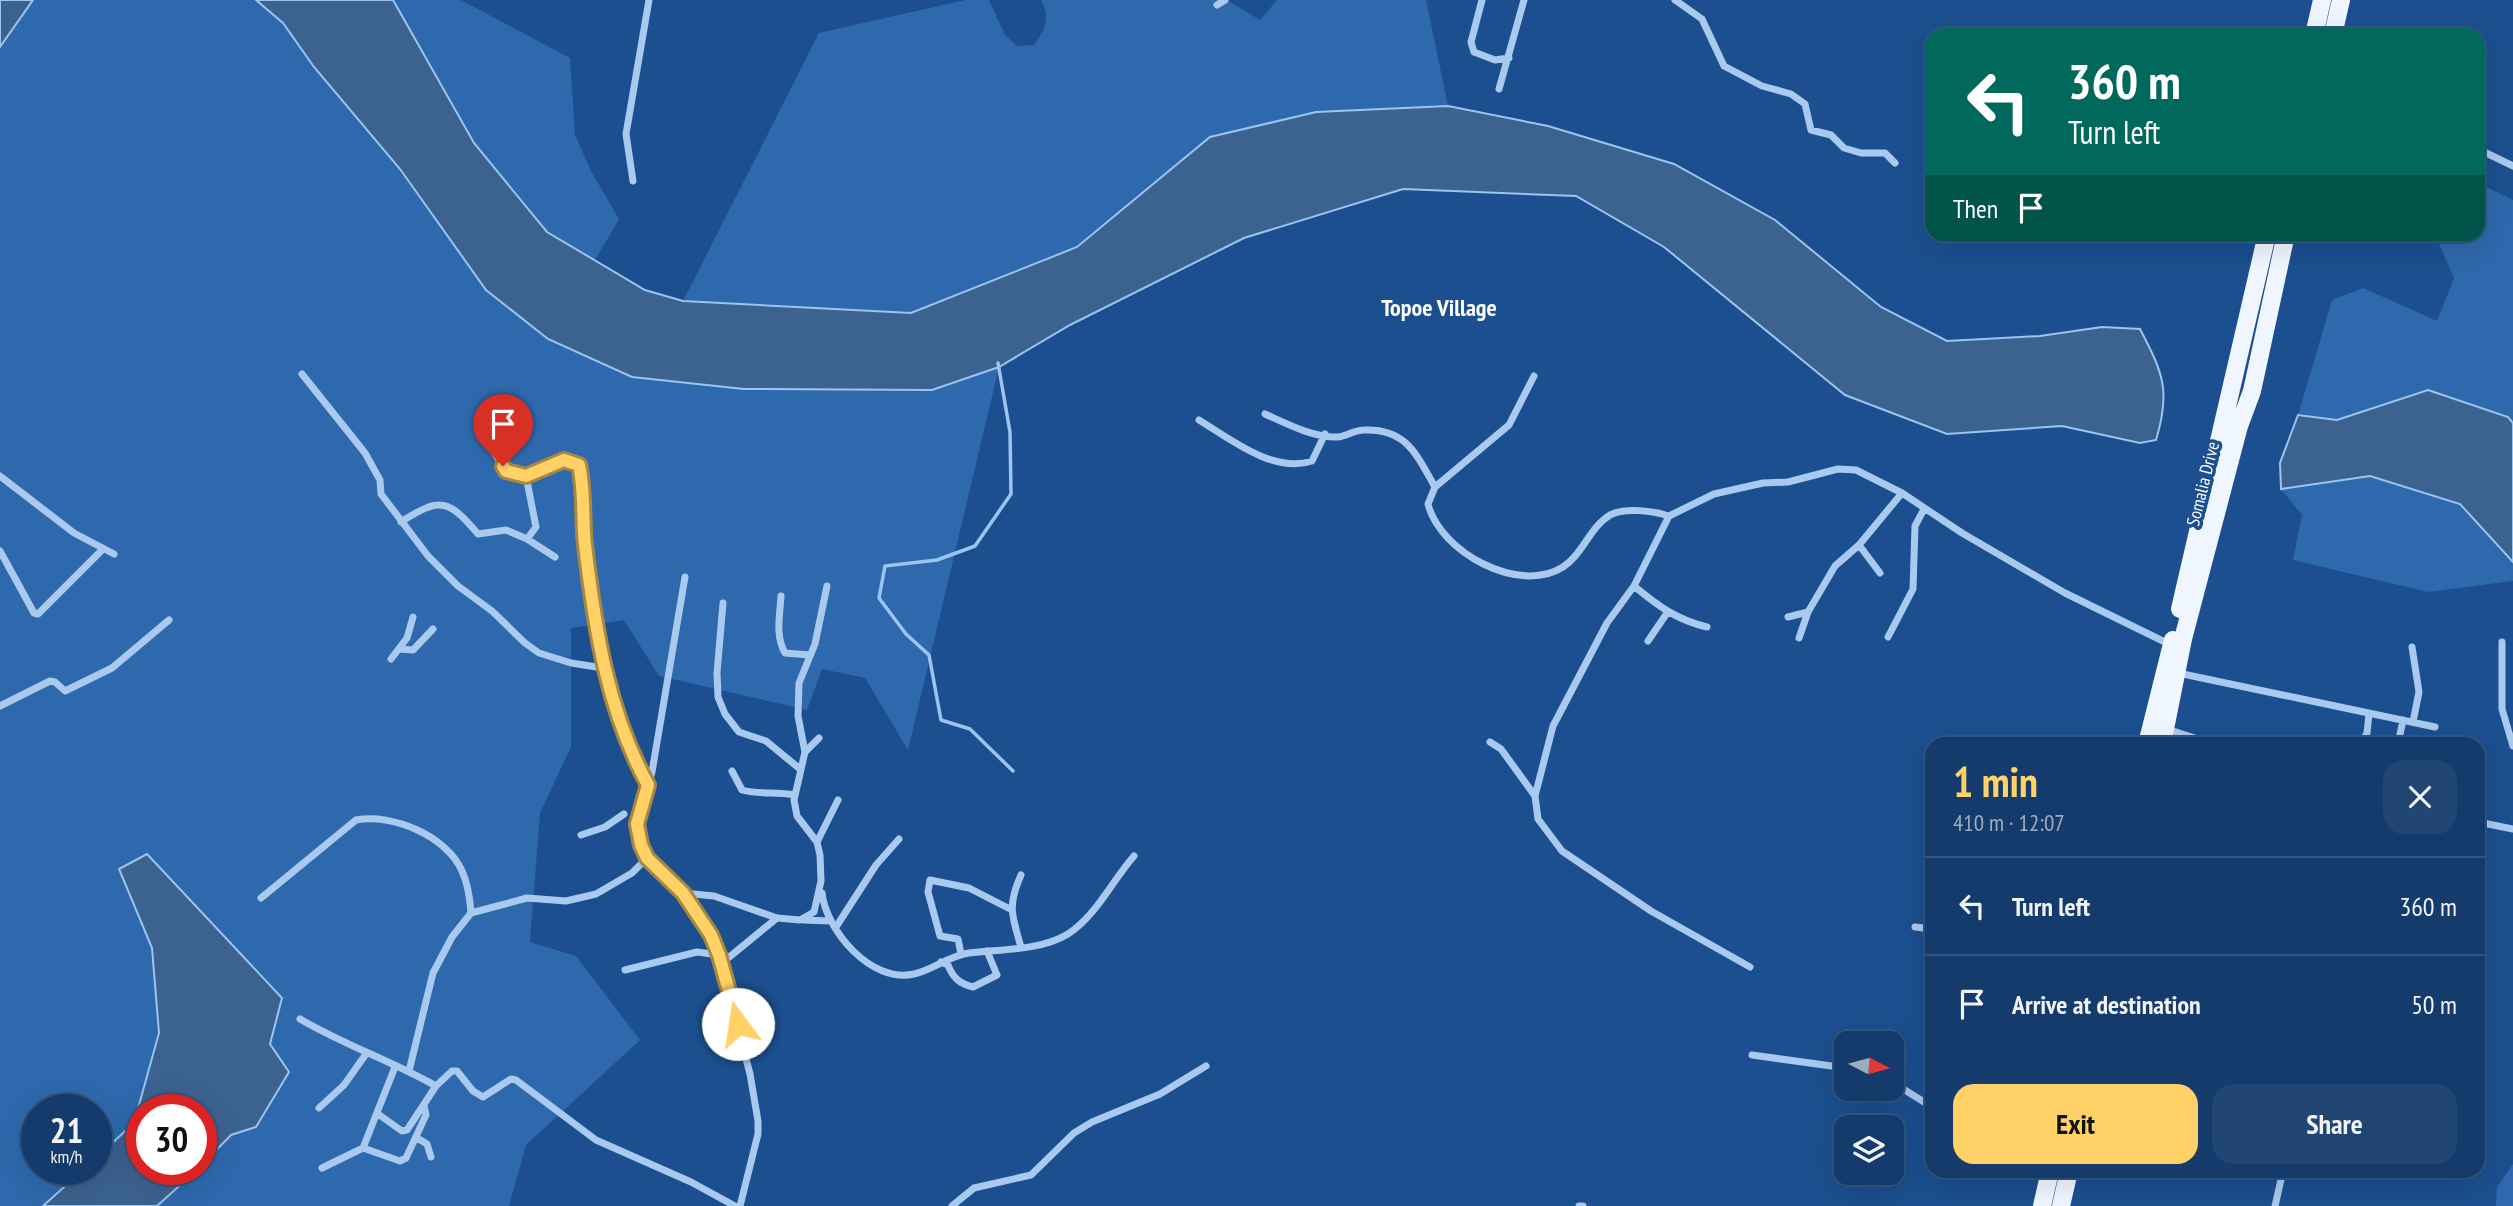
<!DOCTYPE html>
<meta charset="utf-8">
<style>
:root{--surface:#143b6b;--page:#214673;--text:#f1f3f6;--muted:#9dadc1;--line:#33557e;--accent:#ffd166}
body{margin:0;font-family:"PT Sans Narrow",sans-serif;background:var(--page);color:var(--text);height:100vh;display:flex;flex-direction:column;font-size:26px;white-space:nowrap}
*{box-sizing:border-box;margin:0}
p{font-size:23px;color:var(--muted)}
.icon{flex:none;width:38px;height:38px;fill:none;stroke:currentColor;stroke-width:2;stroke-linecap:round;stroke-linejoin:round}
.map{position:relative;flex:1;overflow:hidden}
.panel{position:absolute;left:1925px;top:737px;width:560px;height:441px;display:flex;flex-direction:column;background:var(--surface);border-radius:21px;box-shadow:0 7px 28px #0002,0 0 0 2px var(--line)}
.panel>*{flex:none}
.guide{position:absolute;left:1925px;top:28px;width:560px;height:214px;border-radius:21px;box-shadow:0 7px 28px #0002,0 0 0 2px var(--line);background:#00695c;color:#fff;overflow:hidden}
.needle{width:46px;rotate:96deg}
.tools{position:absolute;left:1834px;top:1031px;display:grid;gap:14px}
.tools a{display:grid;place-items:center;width:70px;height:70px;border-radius:14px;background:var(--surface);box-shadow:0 7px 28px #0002,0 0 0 2px var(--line);font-size:35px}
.speed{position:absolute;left:21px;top:1094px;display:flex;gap:14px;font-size:35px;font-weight:700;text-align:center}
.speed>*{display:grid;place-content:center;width:91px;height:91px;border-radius:50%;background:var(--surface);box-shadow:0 7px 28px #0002,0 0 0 2px var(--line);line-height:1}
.speed small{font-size:18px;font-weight:400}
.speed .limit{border:10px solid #d22;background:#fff;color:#111}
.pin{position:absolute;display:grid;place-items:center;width:60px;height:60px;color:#fff;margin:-72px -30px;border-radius:50% 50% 50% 0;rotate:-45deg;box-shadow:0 0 7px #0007}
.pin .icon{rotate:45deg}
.me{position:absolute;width:77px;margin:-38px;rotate:346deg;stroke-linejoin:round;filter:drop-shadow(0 0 5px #0008)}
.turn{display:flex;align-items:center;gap:24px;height:147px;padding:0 28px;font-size:32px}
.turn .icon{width:91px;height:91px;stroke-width:2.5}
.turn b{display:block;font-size:49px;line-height:60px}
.then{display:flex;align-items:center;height:66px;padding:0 28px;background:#0003;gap:14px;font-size:26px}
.round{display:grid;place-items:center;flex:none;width:74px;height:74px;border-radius:21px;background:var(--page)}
.headline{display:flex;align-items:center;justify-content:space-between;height:119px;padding:0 28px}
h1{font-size:42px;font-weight:700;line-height:52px;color:var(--accent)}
.action{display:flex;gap:14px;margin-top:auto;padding:14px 28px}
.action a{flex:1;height:80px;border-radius:21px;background:var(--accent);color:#111;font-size:28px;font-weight:700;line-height:80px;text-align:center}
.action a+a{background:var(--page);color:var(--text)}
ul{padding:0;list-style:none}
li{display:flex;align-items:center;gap:21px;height:98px;padding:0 28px;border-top:2px solid var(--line)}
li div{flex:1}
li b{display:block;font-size:26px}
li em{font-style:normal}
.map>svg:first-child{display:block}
.green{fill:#2e69ad;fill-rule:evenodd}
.water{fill:#3c6290;stroke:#9cc4f0;stroke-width:2}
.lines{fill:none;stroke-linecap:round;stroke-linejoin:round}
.stream{stroke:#9cc4f0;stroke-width:3.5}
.street{stroke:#a9c9ee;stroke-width:7}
.primary{stroke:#f0f6ff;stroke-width:18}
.route-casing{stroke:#a68842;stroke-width:18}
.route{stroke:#ffd166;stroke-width:12}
.labels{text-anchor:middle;stroke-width:7;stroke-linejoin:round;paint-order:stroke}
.street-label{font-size:18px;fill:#fff;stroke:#1b4f8f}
.district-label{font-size:24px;font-weight:bold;fill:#fff;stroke:#1b4f8f}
</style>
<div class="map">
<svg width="2513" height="1206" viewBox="0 0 2513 1206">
<rect width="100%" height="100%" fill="#1b4f8f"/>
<path class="green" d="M33,0H256L283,23L314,67L400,169L486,290L548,339L632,377L744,389L932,390L999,367L908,750L865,678L822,669L807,710L659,676L624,620L571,628V747L540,813L530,942L576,956L640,1040L526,1145L509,1206H0V47ZM37,1110H96V1169H37ZM142,1110H201V1169H142Z
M393,0H461L570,58L575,135L591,171L619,219L594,262L547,232L474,143Z
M965,0H989L1005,35L1017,46L1034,45C1045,30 1051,18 1041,0H1227L1260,20L1277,0H1426L1448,106L1316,112L1210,137L1077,247L911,313L683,301L819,33Z
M2478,183L2513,200V423L2508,417L2428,390L2337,420L2298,415L2332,300L2363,288L2437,321L2454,278L2435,235L2478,234Z
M2370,476L2460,504L2513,562V581L2428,592L2293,560L2302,515L2281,489Z
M2513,1164V1206H2496L2497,1187Z"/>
<path class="water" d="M0,0H33L0,47Z
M256,0H393L474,143L547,232L645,290L683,301L911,313L1077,247L1210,137L1316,112L1448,106L1548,126L1674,164L1775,220L1881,307L1947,341L2040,336L2102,327L2140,329C2163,373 2171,391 2156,440L2140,443L2062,426L1947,434L1845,395L1664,247L1576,196L1403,189L1244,238L1070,325L999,367L932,390L744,389L632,377L548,339L486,290L400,169L314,67L283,23Z
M2428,390L2508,417L2513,423V562L2460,504L2370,476L2281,489L2280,463L2298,415L2337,420Z
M147,854L282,998L270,1044L289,1072L256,1127L231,1135L201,1166V1110H142V1169H198L157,1206H43L84,1169H96V1158L134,1123L159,1033L152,948L119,869Z"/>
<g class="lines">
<path class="stream" d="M998,363L1010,432L1011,494L975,546L937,560L885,566L879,598L906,634L929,655L941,720L970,729L1013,771"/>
<path class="street" d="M1482,0L1471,42L1474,52L1495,60L1509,58
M1675,0L1702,19L1724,66L1762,86L1791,94L1805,104L1811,130L1831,135L1844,148L1861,153H1885L1895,163
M1217,5L1225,0
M1499,89L1524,0
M2478,149L2513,166
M633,181L626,134L649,0
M302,374L365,453L380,480L381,494L428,556L458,586L492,611L525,643L539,653L571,663L603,668L628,748L648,785
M1534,376L1509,425L1435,487L1428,504C1440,552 1519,595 1563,567C1583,554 1590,527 1610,515C1626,507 1653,511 1669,516L1714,494L1763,483L1788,482L1838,469L1856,470L1902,493L1962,533L2065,593L2171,645
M1265,414C1287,424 1314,438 1338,437C1347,436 1355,430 1364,430C1407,428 1417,456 1435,487
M1199,420C1230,439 1274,474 1312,461L1325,434
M481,422L491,448L506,471L526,476
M0,476L74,533L114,554
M1669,516L1634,586L1607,623L1553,726L1535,796L1538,819L1562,851L1651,911L1750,967
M401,522C441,496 449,500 478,534L506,530L527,539
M1859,545L1880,573
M0,551L34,613L38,614L102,550
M555,557L527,539L536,527L526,476L543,467L570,460L579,465L589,580L603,668
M685,577L652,772L637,824L641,845L647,858L683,893L714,896L777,918L800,920L814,912L821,881L820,855L817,842L797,816L794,800L805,752L798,716L799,683L815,644L827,586
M1634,586C1658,606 1677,620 1707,627
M781,596C780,615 775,636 785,653L810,655
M723,603L717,673L718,697L725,714L739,732L766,741L800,769
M1788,617L1808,612L1835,566L1859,545L1902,493
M1888,637L1913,589L1915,526L1924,509
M1799,638L1808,612
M1648,641L1667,613
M2502,642V709L2513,746
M2412,647L2419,692L2413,722
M399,649L413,650L433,629
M391,659L407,638L413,617
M2178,673L2435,727
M0,706L50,681L55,682L65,691L112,668L169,620
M2167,729L2213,744
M1490,742L1501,749L1535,796
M2361,744L2367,733L2369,714
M2398,744L2403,720
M805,752L819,738
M732,771L742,790C760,795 776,791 795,795
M2478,822L2513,829
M581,835L605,827L624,814
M817,842L838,800
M1021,875C1007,906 1012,916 1021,947
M683,893L711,935L719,955L750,1074L758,1121V1134L740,1206
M822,893C826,930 871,984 914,974C933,970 948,956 969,953C1000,949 1040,951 1068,934C1096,916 1112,881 1134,856
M261,898L356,820C392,813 447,836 462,871C468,884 470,899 471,913
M803,920L830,921
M836,927L876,865L899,839
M1915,927L1932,929
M961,954L958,939L940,936L928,892L930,880L969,888L1010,909
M941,962L948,965C953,978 960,984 973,987L997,975L987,951
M722,963L777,918
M625,970L697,952L719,955
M300,1019C344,1045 392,1061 436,1086
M1752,1055L1846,1068
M409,1071L433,973L452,937L471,913L527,898L566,901L596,894L632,873L647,858
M1892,1082L1932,1107
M319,1108L344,1085L366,1054
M378,1114L402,1131L407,1130L436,1086L452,1071H457L473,1091L483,1097L511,1079L516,1080L596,1140L691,1182L735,1206
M417,1138L427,1144L431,1157
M363,1148L395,1067
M322,1168L363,1148L400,1161L406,1158L426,1115L424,1105
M952,1206L974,1188L1031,1175L1074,1133L1092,1122L1160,1094L1206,1066
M1579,1206H1583
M2275,1206L2283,1171"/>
<path class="primary" d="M2314,35L2322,0
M2333,35L2341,0
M2180,609L2267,234
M2147,744L2173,640
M2162,744L2183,639L2239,426L2252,391L2286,234
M2042,1206L2050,1171
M2061,1206L2069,1171"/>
</g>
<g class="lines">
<g class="route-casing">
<path id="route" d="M503,466L506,471L526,476L564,460L579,465C585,491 582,518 585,545C595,629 607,710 648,785L637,824L641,845L647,858L683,893L711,935L719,955L738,1024"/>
</g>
<use href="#route" class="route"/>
</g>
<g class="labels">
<g class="street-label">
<text transform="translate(2203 484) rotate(-76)" y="6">Somalia Drive</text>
</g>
<g class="district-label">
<text x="1439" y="316">Topoe Village</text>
</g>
</g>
</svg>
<div class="tools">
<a><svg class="needle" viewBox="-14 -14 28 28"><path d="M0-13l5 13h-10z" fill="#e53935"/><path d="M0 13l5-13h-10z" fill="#9dadc1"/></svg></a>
<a><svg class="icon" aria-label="layers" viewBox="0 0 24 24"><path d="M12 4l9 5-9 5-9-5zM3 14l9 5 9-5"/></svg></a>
</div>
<div class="speed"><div>21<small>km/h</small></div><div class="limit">30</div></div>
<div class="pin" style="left:503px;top:466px;background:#d93025"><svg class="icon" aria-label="arrive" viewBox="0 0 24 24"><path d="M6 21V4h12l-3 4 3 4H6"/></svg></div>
<svg class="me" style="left:738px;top:1024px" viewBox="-20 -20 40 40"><circle r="19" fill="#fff"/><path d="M0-13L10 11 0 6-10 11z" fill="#ffd166"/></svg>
<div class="guide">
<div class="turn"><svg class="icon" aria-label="left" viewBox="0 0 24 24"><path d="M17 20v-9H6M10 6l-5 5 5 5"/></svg><div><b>360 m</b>Turn left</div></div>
<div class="then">Then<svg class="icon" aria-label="arrive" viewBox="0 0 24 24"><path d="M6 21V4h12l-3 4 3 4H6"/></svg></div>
</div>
<section class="panel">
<div class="headline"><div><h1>1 min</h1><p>410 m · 12:07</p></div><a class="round"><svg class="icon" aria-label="close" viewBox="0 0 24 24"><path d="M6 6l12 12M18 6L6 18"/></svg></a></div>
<ul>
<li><svg class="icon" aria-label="left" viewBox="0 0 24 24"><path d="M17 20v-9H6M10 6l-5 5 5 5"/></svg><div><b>Turn left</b></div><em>360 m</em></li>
<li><svg class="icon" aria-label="arrive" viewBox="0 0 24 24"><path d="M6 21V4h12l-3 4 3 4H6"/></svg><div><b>Arrive at destination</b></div><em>50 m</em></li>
</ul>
<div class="action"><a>Exit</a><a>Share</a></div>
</section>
</div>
